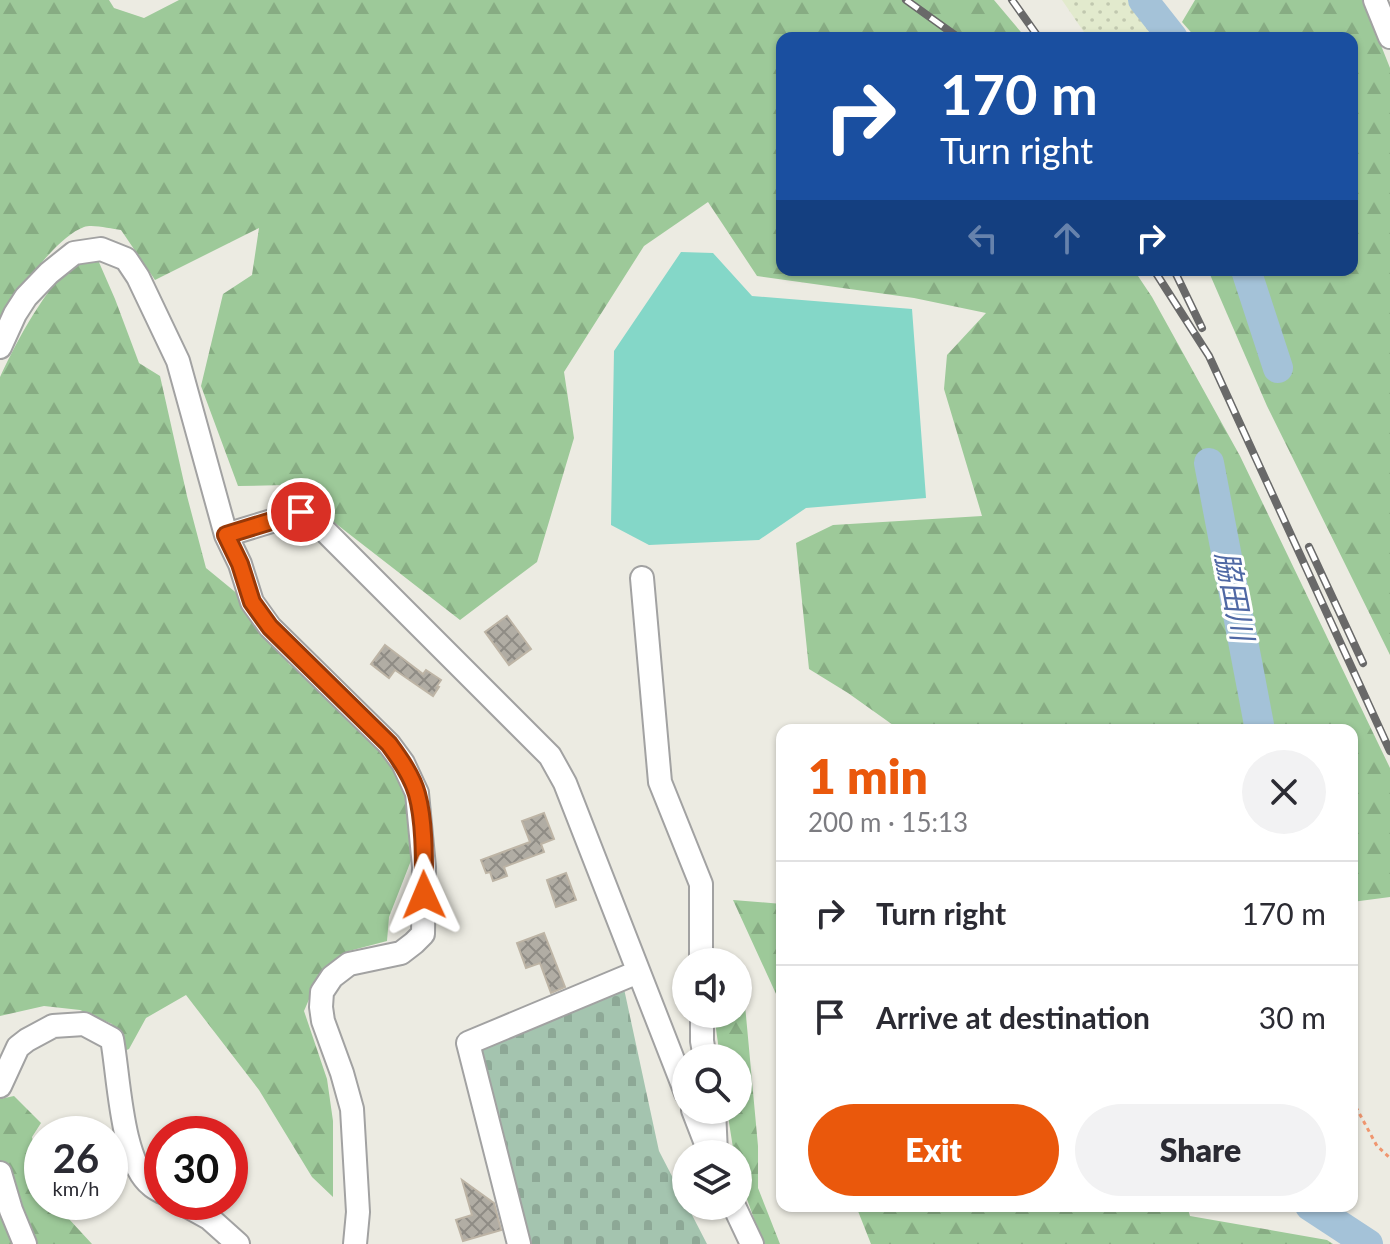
<!DOCTYPE html>
<meta charset="utf-8">
<style>
:root{--surface:#fff;--page:#f2f2f3;--text:#2b2b33;--muted:#7c7c81;--line:#e1e1e2;--accent:#ea580c}
body{margin:0;font-family:Lato,"Noto Sans JP",sans-serif;background:var(--page);color:var(--text);height:100vh;display:flex;flex-direction:column;font-size:30px;white-space:nowrap}
*{box-sizing:border-box;margin:0}
p{font-size:26px;color:var(--muted)}
.icon{flex:none;width:44px;height:44px;fill:none;stroke:currentColor;stroke-width:2;stroke-linecap:round;stroke-linejoin:round}
.map{position:relative;flex:1;overflow:hidden}
.sheet{position:absolute;left:776px;top:724px;width:582px;height:488px;display:flex;flex-direction:column;background:var(--surface);border-radius:16px;box-shadow:0 2px 6px #0004}
.sheet>*{flex:none}
.banner{position:absolute;left:776px;top:32px;width:582px;height:244px;border-radius:16px;box-shadow:0 2px 6px #0004;background:#1a4fa0;color:#fff;overflow:hidden}
.fabs{position:absolute;left:672px;top:948px;display:grid;gap:16px}
.fabs a{display:grid;place-items:center;width:80px;height:80px;border-radius:50%;background:var(--surface);box-shadow:0 2px 6px #0004;font-size:40px}
.speed{position:absolute;left:24px;top:1116px;display:flex;gap:16px;font-size:40px;font-weight:700;text-align:center}
.speed>*{display:grid;place-content:center;width:104px;height:104px;border-radius:50%;background:var(--surface);box-shadow:0 2px 6px #0004;line-height:1}
.speed small{font-size:20px;font-weight:400}
.speed .limit{border:12px solid #d22;background:#fff;color:#111}
.pin{position:absolute;display:grid;place-items:center;width:68px;height:68px;color:#fff;margin:-34px;border:4px solid #fff;border-radius:50%;box-shadow:0 2px 8px #0007}
.me{position:absolute;width:88px;margin:-44px;rotate:359deg;stroke-linejoin:round;filter:drop-shadow(0 0 6px #0008)}
.turn{display:flex;align-items:center;gap:28px;height:168px;padding:0 32px;font-size:36px}
.turn .icon{width:104px;height:104px;stroke-width:2.5}
.turn b{display:block;font-size:56px;line-height:68px}
.lanes{display:flex;align-items:center;height:76px;padding:0 32px;background:#0003;justify-content:center;gap:40px;direction:ltr}
.lanes .off{opacity:.35}
.round{display:grid;place-items:center;flex:none;width:84px;height:84px;border-radius:42px;background:var(--page)}
.summary{display:flex;align-items:center;justify-content:space-between;height:136px;padding:0 32px}
h1{font-size:48px;font-weight:800;line-height:60px;color:var(--accent)}
.action{display:flex;gap:16px;margin-top:auto;padding:16px 32px}
.action a{flex:1;height:92px;border-radius:48px;background:var(--accent);color:#fff;font-size:32px;font-weight:800;line-height:92px;text-align:center}
.action a+a{background:var(--page);color:var(--text)}
ul{padding:0;list-style:none}
li{display:flex;align-items:center;gap:24px;height:104px;padding:0 32px;border-top:2px solid var(--line)}
li div{flex:1}
li b{display:block;font-size:30px}
li em{font-style:normal}
.map>svg:first-child{display:block}
.farmland{fill:url(#farmland-dots)}
.forest{fill:url(#forest-firs)}
.cemetery{fill:url(#cemetery-stones)}
.pitch{fill:#84d7c8}
.lines{fill:none;stroke-linecap:round;stroke-linejoin:round}
.river{stroke:#a4c2d8;stroke-width:30}
.building{fill:url(#building-cross-hatch);stroke:#bdb4a5;stroke-width:2}
.minor-casing{stroke:#a2a2a2;stroke-width:26}
.path{stroke:#f0966f;stroke-width:3;stroke-dasharray:4 4;stroke-linecap:butt}
.minor{stroke:#fff;stroke-width:22}
.rail-casing{stroke:#696969;stroke-width:8}
.rail{stroke:#fff;stroke-width:5;stroke-dasharray:15;stroke-linecap:butt}
.route-casing{stroke:#983908;stroke-width:20}
.route{stroke:#ea580c;stroke-width:14}
.labels{text-anchor:middle;stroke-width:6;stroke-linejoin:round;paint-order:stroke}
.water-label{font-size:30px;font-style:italic;fill:#4f68a4;stroke:#fff}
</style>
<div class="map">
<svg width="1390" height="1244" viewBox="0 0 1390 1244">
<defs>
<pattern id="farmland-dots" width="8" height="8" patternUnits="userSpaceOnUse" patternTransform="scale(2)"><rect width="8" height="8" fill="#e2eacd"/><path d="M2 2h.1M6 6h.1" fill="none" stroke="#c1c8af" stroke-width="1.8" stroke-linecap="round"/></pattern>
<pattern id="forest-firs" width="22" height="20" patternUnits="userSpaceOnUse" patternTransform="scale(2)"><rect width="22" height="20" fill="#9dc999"/><path d="M5 1l3.5 6h-7zM16 11l3.5 6h-7z" fill="#87ac83"/></pattern>
<pattern id="cemetery-stones" width="16" height="16" patternUnits="userSpaceOnUse" patternTransform="scale(2)"><rect width="16" height="16" fill="#a4c4af"/><path d="M2 7V4a2 2 0 0 1 4 0v3zM10 15v-3a2 2 0 0 1 4 0v3z" fill="#8da896"/></pattern>
<pattern id="building-cross-hatch" width="8" height="8" patternUnits="userSpaceOnUse" patternTransform="scale(2)"><rect width="8" height="8" fill="#b1ada4"/><path d="M0 0l8 8M0 8l8-8" fill="none" stroke="#8f8c85"/></pattern>
</defs>
<rect width="100%" height="100%" fill="#ecebe2"/>
<path class="farmland" d="M1062,0H1140L1148,27L1156,38H1088Z"/>
<path class="forest" d="M0,0H109L114,8L144,18L179,0H994L1026,38H782V270H1134L1152,297L1240,456L1390,768V897L1352,902V730H900L848,693L809,669L796,543L833,525L982,516L944,389L947,355L986,313L914,298L757,276L708,202L644,246L564,372L574,438L537,562L460,620L286,485L238,486L201,386L223,294L252,275L259,228L155,280L121,230C111,229 93,224 84,227C54,238 14,297 0,325Z
M1195,0H1363L1390,68V655L1267,406L1208,270H1352V38H1196L1182,22Z
M77,257L98,260L115,299L139,363L160,376L187,496L206,568L256,609L289,664L351,715L389,755L412,802V858L389,917L387,941L349,951L319,976L304,1011L327,1079L333,1121V1197L312,1177L259,1090L186,995L146,1018L129,1049L122,1052L112,1024L80,1010L44,1006L0,1016V377C21,332 43,294 77,257Z
M733,900L782,904V1007Z
M738,983L745,1005L758,1146V1188L780,1244H763L738,1174V1154H734L727,1110H738V1058H720L714,1014H738Z
M14,1096L41,1123L32,1137L35,1151L42,1145V1202H61L57,1206L92,1244H0V1099Z
M856,1206H1187L1190,1216L1327,1240L1333,1244H871Z"/>
<path class="cemetery" d="M623,984L659,1151L707,1244H530L482,1057L481,1043Z"/>
<path class="pitch" d="M681,252L713,253L752,296L912,309L926,498L806,508L759,540L649,545L611,525L614,351Z"/>
<g class="lines">
<path class="river" d="M1143,0L1173,38
M1246,270L1278,368
M1209,463L1260,730
M1310,1206L1368,1244"/>
</g>
<path class="building" d="M507,616L531,649L509,665L485,632Z
M385,645L423,674L426,670L441,680L437,686L439,687L433,696L395,670L389,678L371,664Z
M544,813L554,839L541,844L544,852L504,867L507,876L493,881L490,872L486,873L481,860L530,842L522,821Z
M566,873L576,900L556,907L547,880Z
M544,933L565,987L551,993L540,963L526,968L517,943Z
M462,1180L494,1203L501,1230L463,1241L456,1220L472,1215Z"/>
<g class="lines">
<g class="minor-casing">
<path id="minor" d="M1375,0L1390,37
M0,347L15,314L26,297L49,273L74,253L101,249L126,259L138,277L178,361L226,535L240,564L252,602L270,627L389,744L403,763L417,793L424,867L423,934L414,943L401,953L349,964L332,977L322,992L321,1007L323,1021L342,1073L352,1109L358,1212L355,1244
M226,535L301,512L311,517L550,756L565,783L686,1093
M642,578L660,782L701,884V962
M702,1014V1041L705,1058
M0,1086L18,1047L27,1040L53,1026L84,1024L112,1039C119,1076 121,1162 151,1185C154,1188 158,1190 162,1192
M693,1110L710,1154
M714,1110L716,1153
M0,1173L11,1210L25,1244
M180,1202L209,1218L238,1244
M734,1206L752,1244
M519,1244L468,1043L638,972"/>
</g>
<path class="path" d="M1352,1100L1377,1146L1390,1158"/>
<use href="#minor" class="minor"/>
<g class="rail-casing">
<path id="rail" d="M906,0L959,38
M1012,0L1039,38
M1154,270L1209,356L1390,751
M1174,270L1202,328
M1309,547L1363,663"/>
</g>
<use href="#rail" class="rail"/>
</g>
<g class="lines">
<g class="route-casing">
<path id="route" d="M301,512L226,535L240,564L252,602L270,627L389,744C400,759 412,776 417,794C425,823 424,864 424,895"/>
</g>
<use href="#route" class="route"/>
</g>
<g class="labels">
<g class="water-label">
<text transform="translate(1234 596) rotate(79)" y="10">脇田川</text>
</g>
</g>
</svg>
<div class="fabs">
<a><svg class="icon" aria-label="sound" viewBox="0 0 24 24"><path d="M4 9h4l5-4v14l-5-4H4zM17 9q2 3 0 6"/></svg></a>
<a><svg class="icon" aria-label="search" viewBox="0 0 24 24"><circle cx="10" cy="10" r="6"/><path d="M15 15l6 6"/></svg></a>
<a><svg class="icon" aria-label="layers" viewBox="0 0 24 24"><path d="M12 4l9 5-9 5-9-5zM3 14l9 5 9-5"/></svg></a>
</div>
<div class="speed"><div>26<small>km/h</small></div><div class="limit">30</div></div>
<div class="pin" style="left:301px;top:512px;background:#d93025"><svg class="icon" aria-label="arrive" viewBox="0 0 24 24"><path d="M6 21V4h12l-3 4 3 4H6"/></svg></div>
<svg class="me" style="left:424px;top:895px" viewBox="-20 -20 40 40"><path d="M0-17L14 15 0 8-14 15z" fill="#ea580c" stroke="#fff" stroke-width="4"/></svg>
<div class="banner">
<div class="turn"><svg class="icon" aria-label="right" viewBox="0 0 24 24"><path d="M7 20v-9h11M14 6l5 5-5 5"/></svg><div><b>170 m</b>Turn right</div></div>
<div class="lanes"><svg class="icon off" aria-label="left" viewBox="0 0 24 24"><path d="M17 20v-9H6M10 6l-5 5 5 5"/></svg><svg class="icon off" aria-label="ahead" viewBox="0 0 24 24"><path d="M12 20V5M6 11l6-6 6 6"/></svg><svg class="icon" aria-label="right" viewBox="0 0 24 24"><path d="M7 20v-9h11M14 6l5 5-5 5"/></svg></div>
</div>
<section class="sheet">
<div class="summary"><div><h1>1 min</h1><p>200 m · 15:13</p></div><a class="round"><svg class="icon" aria-label="close" viewBox="0 0 24 24"><path d="M6 6l12 12M18 6L6 18"/></svg></a></div>
<ul>
<li><svg class="icon" aria-label="right" viewBox="0 0 24 24"><path d="M7 20v-9h11M14 6l5 5-5 5"/></svg><div><b>Turn right</b></div><em>170 m</em></li>
<li><svg class="icon" aria-label="arrive" viewBox="0 0 24 24"><path d="M6 21V4h12l-3 4 3 4H6"/></svg><div><b>Arrive at destination</b></div><em>30 m</em></li>
</ul>
<div class="action"><a>Exit</a><a>Share</a></div>
</section>
</div>
